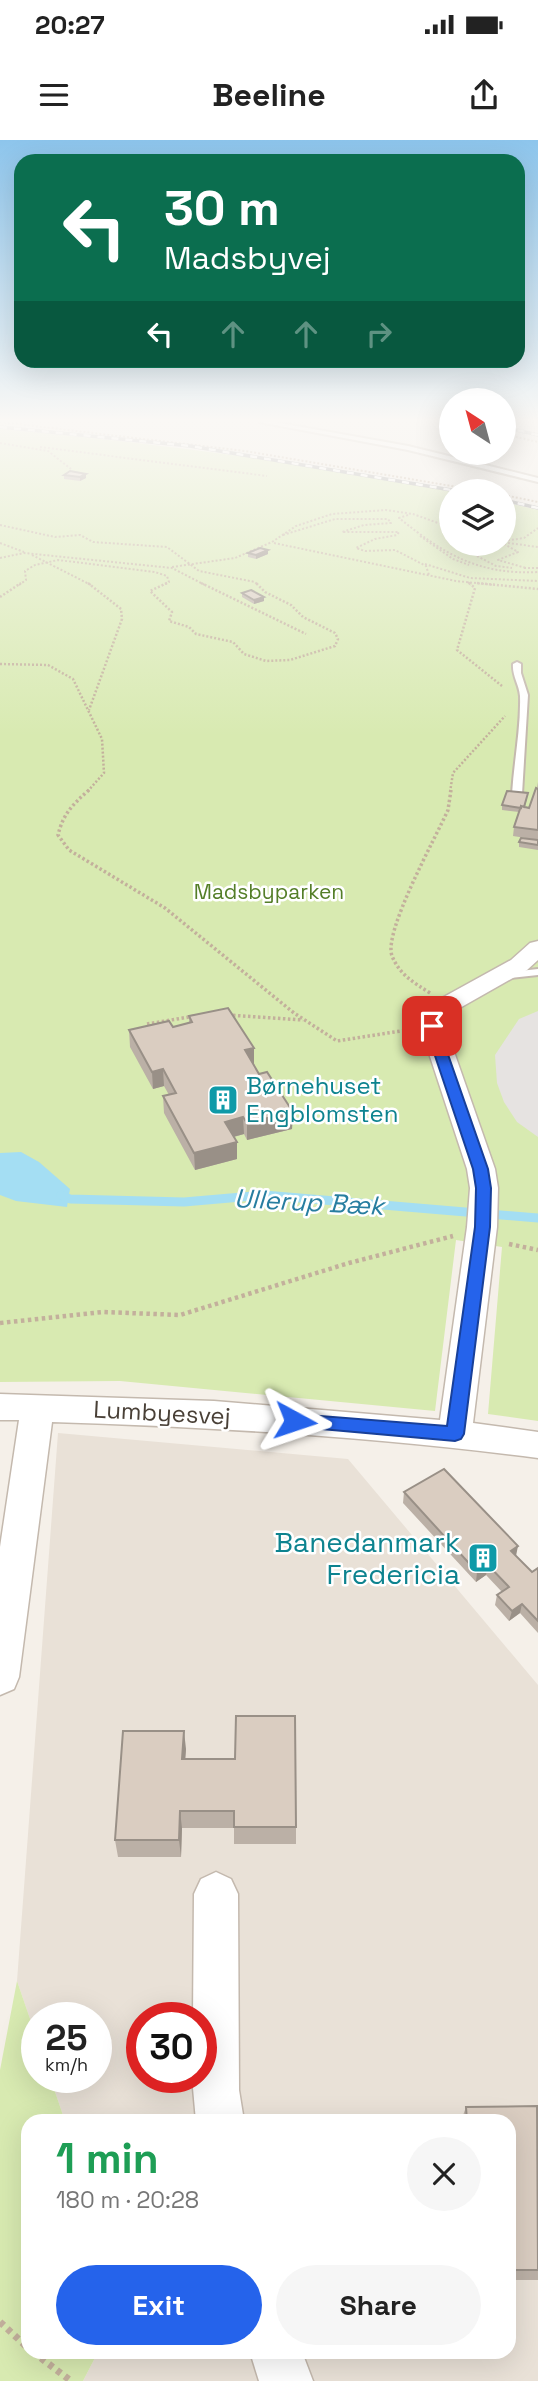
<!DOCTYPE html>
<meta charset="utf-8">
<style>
:root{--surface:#fff;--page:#f6f6f6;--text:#222;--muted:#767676;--accent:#2563eb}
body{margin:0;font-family:"Space Grotesk",sans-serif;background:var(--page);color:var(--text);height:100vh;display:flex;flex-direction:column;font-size:26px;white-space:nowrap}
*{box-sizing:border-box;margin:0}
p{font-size:23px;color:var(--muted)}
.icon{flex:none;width:38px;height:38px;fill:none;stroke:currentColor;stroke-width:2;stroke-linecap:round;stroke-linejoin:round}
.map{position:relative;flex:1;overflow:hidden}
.details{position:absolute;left:21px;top:1974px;width:495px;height:245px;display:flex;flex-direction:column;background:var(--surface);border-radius:21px;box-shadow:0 7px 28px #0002}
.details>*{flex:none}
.guide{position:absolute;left:14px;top:14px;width:511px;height:214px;border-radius:21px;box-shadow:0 7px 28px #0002;background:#0b6e4f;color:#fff;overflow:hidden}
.needle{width:46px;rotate:324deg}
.tools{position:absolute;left:439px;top:248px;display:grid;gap:14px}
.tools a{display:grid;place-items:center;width:77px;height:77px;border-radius:50%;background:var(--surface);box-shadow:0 7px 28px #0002;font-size:35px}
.speed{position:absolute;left:21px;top:1862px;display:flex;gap:14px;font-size:35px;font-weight:700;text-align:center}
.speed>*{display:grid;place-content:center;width:91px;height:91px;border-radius:50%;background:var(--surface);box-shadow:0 7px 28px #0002;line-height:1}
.speed small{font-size:18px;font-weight:400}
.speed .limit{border:10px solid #d22;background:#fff;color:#111}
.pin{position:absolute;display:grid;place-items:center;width:60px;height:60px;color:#fff;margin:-30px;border-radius:14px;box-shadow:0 4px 10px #0006}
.me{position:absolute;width:77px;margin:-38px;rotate:95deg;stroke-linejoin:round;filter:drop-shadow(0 0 5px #0008)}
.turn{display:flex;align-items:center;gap:24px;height:147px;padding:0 35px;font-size:32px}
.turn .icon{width:91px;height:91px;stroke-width:2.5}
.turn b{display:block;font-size:49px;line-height:60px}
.lanes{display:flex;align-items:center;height:66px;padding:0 35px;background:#0003;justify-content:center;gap:35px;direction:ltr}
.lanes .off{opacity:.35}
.round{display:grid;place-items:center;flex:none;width:74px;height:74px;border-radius:37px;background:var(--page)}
.summary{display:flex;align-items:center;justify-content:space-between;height:119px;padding:0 35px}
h1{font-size:42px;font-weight:800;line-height:52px;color:#1e9e55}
.button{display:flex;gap:14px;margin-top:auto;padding:14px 35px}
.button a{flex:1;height:80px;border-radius:42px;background:var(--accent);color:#fff;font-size:28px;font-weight:800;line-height:80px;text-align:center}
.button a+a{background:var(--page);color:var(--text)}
.status{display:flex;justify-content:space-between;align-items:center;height:49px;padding:0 35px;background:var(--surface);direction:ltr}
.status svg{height:19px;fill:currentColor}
header{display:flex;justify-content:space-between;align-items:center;height:91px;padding:0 35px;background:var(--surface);font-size:32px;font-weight:800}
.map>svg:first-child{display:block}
.residential{fill:#e9e1d7;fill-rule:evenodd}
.green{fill:#d8eab1}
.parking{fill:#e6e3e1}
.water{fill:#a4def3}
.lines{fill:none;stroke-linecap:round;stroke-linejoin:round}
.stream{stroke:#a4def3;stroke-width:9}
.lane-casing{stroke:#c4b9ae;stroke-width:4}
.street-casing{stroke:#c4b9ae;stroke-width:3}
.path-far4{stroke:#c3b09c;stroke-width:2;stroke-dasharray:2 2;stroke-linecap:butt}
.path-far3{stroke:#c3b09c;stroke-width:2.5;stroke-dasharray:2 2;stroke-linecap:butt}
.path-far2{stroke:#c3b09c;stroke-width:3.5;stroke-dasharray:2.5 2.5;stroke-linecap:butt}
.path-far1{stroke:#c3b09c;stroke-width:4.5;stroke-dasharray:3.5 3.5;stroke-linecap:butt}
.path{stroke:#c3b09c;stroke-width:7;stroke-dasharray:5 5;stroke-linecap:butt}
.lane{fill:#fff;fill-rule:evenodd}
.street{fill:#fff;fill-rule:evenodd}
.rail-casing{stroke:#989898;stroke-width:3.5}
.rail{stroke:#fff;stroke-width:2.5;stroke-dasharray:7;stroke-linecap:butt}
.wall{fill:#bbb0a6}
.shaded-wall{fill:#999087}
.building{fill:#dacdc1;stroke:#999087;stroke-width:2}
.route{fill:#2563eb;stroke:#184099;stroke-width:2}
.labels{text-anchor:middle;stroke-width:5;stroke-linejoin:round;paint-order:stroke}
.far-park-label{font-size:21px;fill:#547e28;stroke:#fff}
.culture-label{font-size:24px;fill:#0d838f;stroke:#fff;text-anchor:start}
.street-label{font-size:24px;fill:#494037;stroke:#fff}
.water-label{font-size:26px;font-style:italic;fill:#287ea0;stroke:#fff}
.near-culture-label{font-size:28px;fill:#0d838f;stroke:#fff;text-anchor:end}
</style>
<div class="status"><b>20:27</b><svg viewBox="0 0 49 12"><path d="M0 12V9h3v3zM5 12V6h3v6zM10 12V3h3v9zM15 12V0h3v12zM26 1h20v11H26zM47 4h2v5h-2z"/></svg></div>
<header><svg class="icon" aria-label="menu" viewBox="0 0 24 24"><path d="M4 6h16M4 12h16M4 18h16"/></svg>Beeline<svg class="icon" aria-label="share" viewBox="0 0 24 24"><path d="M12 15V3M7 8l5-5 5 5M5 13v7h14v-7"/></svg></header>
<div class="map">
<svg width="538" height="2241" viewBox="0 0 538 2241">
<rect width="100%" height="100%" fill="#f5f0e9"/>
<path class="residential" d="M58,1293L348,1319L538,1545V2241H83L98,2212H509V1981H65L50,1937H96V1878H37V1899L17,1841ZM142,1878H201V1937H142Z"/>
<path class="green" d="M0,289C153,303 305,322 456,352H452V404H504V362L538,370V1281L488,1274L502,1107L456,1100L435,1271L120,1241L0,1242Z
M17,1841L37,1899V1937H50L65,1981H28V2212H98L83,2241H0V1930Z"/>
<path class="parking" d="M538,871V997L517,982L504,962L497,943L495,915L519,879Z"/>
<path class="water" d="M21,1012L39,1022L70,1049L67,1067L16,1061L0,1055V1013Z"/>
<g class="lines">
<path class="stream" d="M61,1055L70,1059L184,1062L264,1055L538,1078"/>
<g class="lane-casing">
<path id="lane" d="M259,282H274L408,306L538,338V342L408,310Z
M517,522L521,524V533L528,555L522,654L517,657L512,654C514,621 521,588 520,556C519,544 512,536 513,524Z
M538,829V835L501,839L495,836L501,833Z"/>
</g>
<g class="street-casing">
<path id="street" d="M538,801V820L527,830L458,869L445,886L495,1029L498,1048L497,1087L473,1283L538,1292V1318C377,1297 214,1287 52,1282L19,1537L14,1549L0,1555V1407L19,1280H0V1254L214,1261L440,1280L467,1087L470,1048L467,1029L420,886L440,859L511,820L530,803Z
M216,1732L231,1739L238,1754L239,1950L244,1981H196L192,1937H201V1878H193L194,1754L201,1739Z
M250,2212H302L313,2241H259Z"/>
</g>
<path class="path-far4" d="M0,282L245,311L487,352
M504,294L538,302
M0,303L48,311L71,329
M40,307L267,336
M504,355L538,362
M408,375L399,378C444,414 478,435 538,432
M0,385L55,397L80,395L93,402L167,407L199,431L255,442L258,445
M283,395L335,379H388L391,383L364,385L342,392H399L397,395L375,399L356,408L365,411L395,410L426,426L429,435
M420,396L453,419L469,425
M504,401L524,398L538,388
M0,403L24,412
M274,403L456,441L495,445
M508,403L538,407
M504,404L518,412L498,420L526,428
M32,415L91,445
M477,415L488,404
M477,416L496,426L512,428
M477,416L494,404
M0,418L24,413L172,428L205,445
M425,424L470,438L538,441
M172,427L235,418L272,402L296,386L332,374L386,370L413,374L452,388
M524,428H538
M468,442L471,445
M19,445L26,440L25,431L35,425L58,420L155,432L167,436L169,442L163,445"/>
<path class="path-far3" d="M88,443L121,469L122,479L89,570
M167,443L150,451L172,472L169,481L189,487L196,494L233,502L244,514L266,521L290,520L335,506L338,499L335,493L303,477L291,465L265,452L256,443
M201,443L306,494
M469,443L475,448L457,510L502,546
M477,443L538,449
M0,457L21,443
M0,524L48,525L73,539L102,599L104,633L87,652
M450,652L453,633L505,576"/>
<path class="path-far2" d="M89,650C73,664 63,674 58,695L69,710L165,768L294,873L337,901L407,890
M430,853C413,842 400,835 392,816C383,792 436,697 448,670L451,650
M228,875L303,880
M147,884L195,876"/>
<path class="path-far1" d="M509,1104L538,1110
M0,1183L103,1172L180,1175L349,1123L453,1096"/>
<path class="path" d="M0,2182L28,2208
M33,2212L71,2241"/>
<use href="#lane" class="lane"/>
<use href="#street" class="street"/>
<g class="rail-casing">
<path id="rail" d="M0,287L190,306L463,352
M504,287L538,295
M504,360L538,368"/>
</g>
<use href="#rail" class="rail"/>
</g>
<path class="wall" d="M64,335L86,338L80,341L64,339Z
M248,413L268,414L256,419L248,417Z
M242,453L264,461L254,464L242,457Z
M538,642V700L513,696L514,687L519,672L502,670V665L527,658L525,667L529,668L537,648Z
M538,700V710L519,707V702Z
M189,876L254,925L259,934L293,972L292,989L247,1000L244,994L234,997L237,1002V1019L195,1030L164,973L163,956L169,955L164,946L153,949L130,907L129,890L173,887L189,883Z
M404,1352L516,1416L532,1432L538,1428V1493L520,1473L509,1481L495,1465L497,1455L502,1452L486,1435L476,1442L403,1363Z
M186,1609L185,1619L296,1687V1704H234V1688H182L181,1717H118L115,1700Z
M466,1967L538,1971V2140H509V1981H461Z"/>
<path class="shaded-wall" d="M86,334V338L80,341V337Z
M268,410V414L256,419V415Z
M264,457V461L254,464V460Z
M254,908V925L245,910Z
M163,929L164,946L153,949L152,932Z
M293,972L292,989L247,1000V983Z
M243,977L244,994L225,999V982Z
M237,1002V1019L195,1030L194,1013Z
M518,1406L516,1416L511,1411Z
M488,1425L486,1435L476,1442L477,1432Z
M522,1464L520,1473L509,1481L512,1471Z
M184,1591L186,1609L184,1637L182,1619Z
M180,1671L182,1688L181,1717L179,1700Z"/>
<path class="building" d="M70,331L86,334L80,337L64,335Z
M260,408L268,410L256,415L248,413Z
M251,450L264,457L254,460L242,453Z
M536,648L538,649V690L514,687L521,666L529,668Z
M507,651L528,653L524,667L521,666V668L502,665Z
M521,698L538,700V705L519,702Z
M228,868L254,908L245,910L259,934L267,932L293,972L247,983L243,977L225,982L237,1002L194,1013L163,956L176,953L163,929L152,932L129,890L169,881L173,887L192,882L189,876Z
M444,1329L518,1406L511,1411L532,1432L538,1428V1481L522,1464L512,1471L497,1455L509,1447L488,1425L477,1432L404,1352Z
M236,1576H295L296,1687H234V1671H180L179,1700H115L123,1591H184L182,1619H235Z
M537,1966L538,2130H509V1981H467L466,1967Z"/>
<linearGradient id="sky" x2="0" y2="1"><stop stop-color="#8dc5ec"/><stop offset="0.47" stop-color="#faf8f5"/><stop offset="1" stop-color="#faf8f5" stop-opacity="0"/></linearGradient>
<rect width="538" height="596" fill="url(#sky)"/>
<path class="route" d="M432,882L438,886L488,1029L491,1048L490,1087L464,1294L461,1299L455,1301L288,1286L286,1281L288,1276L295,1274L447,1286L475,1087L476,1048L473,1029L425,886Z"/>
<defs>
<g id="building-square" transform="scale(1.575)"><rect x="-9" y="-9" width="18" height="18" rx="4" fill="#0f9aa8" stroke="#fff"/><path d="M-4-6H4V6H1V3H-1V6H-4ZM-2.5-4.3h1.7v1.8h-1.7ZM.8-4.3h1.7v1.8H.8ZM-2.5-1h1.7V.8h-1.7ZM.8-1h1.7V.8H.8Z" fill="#fff"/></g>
</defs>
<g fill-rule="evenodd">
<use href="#building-square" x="223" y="960"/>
<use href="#building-square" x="483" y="1418"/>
</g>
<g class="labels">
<g class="far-park-label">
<text x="269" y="759">Madsbyparken</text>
</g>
<g class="culture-label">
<text x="246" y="954">Børnehuset<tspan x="246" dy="28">Engblomsten</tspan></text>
</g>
<g class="street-label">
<text transform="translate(162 1273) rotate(3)" y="8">Lumbyesvej</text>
</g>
<g class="water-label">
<text transform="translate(309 1062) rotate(3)" y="9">Ullerup Bæk</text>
</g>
<g class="near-culture-label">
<text x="460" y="1412">Banedanmark<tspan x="460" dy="32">Fredericia</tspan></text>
</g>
</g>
</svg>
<div class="tools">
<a><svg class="needle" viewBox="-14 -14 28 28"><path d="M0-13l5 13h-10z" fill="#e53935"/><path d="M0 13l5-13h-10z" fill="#767676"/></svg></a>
<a><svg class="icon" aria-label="layers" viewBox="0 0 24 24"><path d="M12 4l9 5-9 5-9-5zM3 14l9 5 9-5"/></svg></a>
</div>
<div class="speed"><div>25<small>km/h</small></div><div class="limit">30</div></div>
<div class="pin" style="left:432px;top:886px;background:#d93025"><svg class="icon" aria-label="arrive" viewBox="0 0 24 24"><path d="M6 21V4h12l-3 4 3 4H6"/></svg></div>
<svg class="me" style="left:295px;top:1281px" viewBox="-20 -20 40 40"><path d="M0-17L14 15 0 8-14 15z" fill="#2563eb" stroke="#fff" stroke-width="4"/></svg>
<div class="guide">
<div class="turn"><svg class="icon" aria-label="left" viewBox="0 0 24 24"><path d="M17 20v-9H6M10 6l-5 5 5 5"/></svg><div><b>30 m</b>Madsbyvej</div></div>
<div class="lanes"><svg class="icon" aria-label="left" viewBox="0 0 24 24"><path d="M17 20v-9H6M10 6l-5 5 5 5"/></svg><svg class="icon off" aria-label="ahead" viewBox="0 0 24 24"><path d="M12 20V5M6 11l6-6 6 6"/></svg><svg class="icon off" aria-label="ahead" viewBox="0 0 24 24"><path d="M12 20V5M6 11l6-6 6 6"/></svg><svg class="icon off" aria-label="right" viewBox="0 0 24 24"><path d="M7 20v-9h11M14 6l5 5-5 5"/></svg></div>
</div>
<section class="details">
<div class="summary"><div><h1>1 min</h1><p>180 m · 20:28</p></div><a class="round"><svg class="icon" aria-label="close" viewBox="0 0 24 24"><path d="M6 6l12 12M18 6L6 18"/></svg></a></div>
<div class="button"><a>Exit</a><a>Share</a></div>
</section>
</div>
